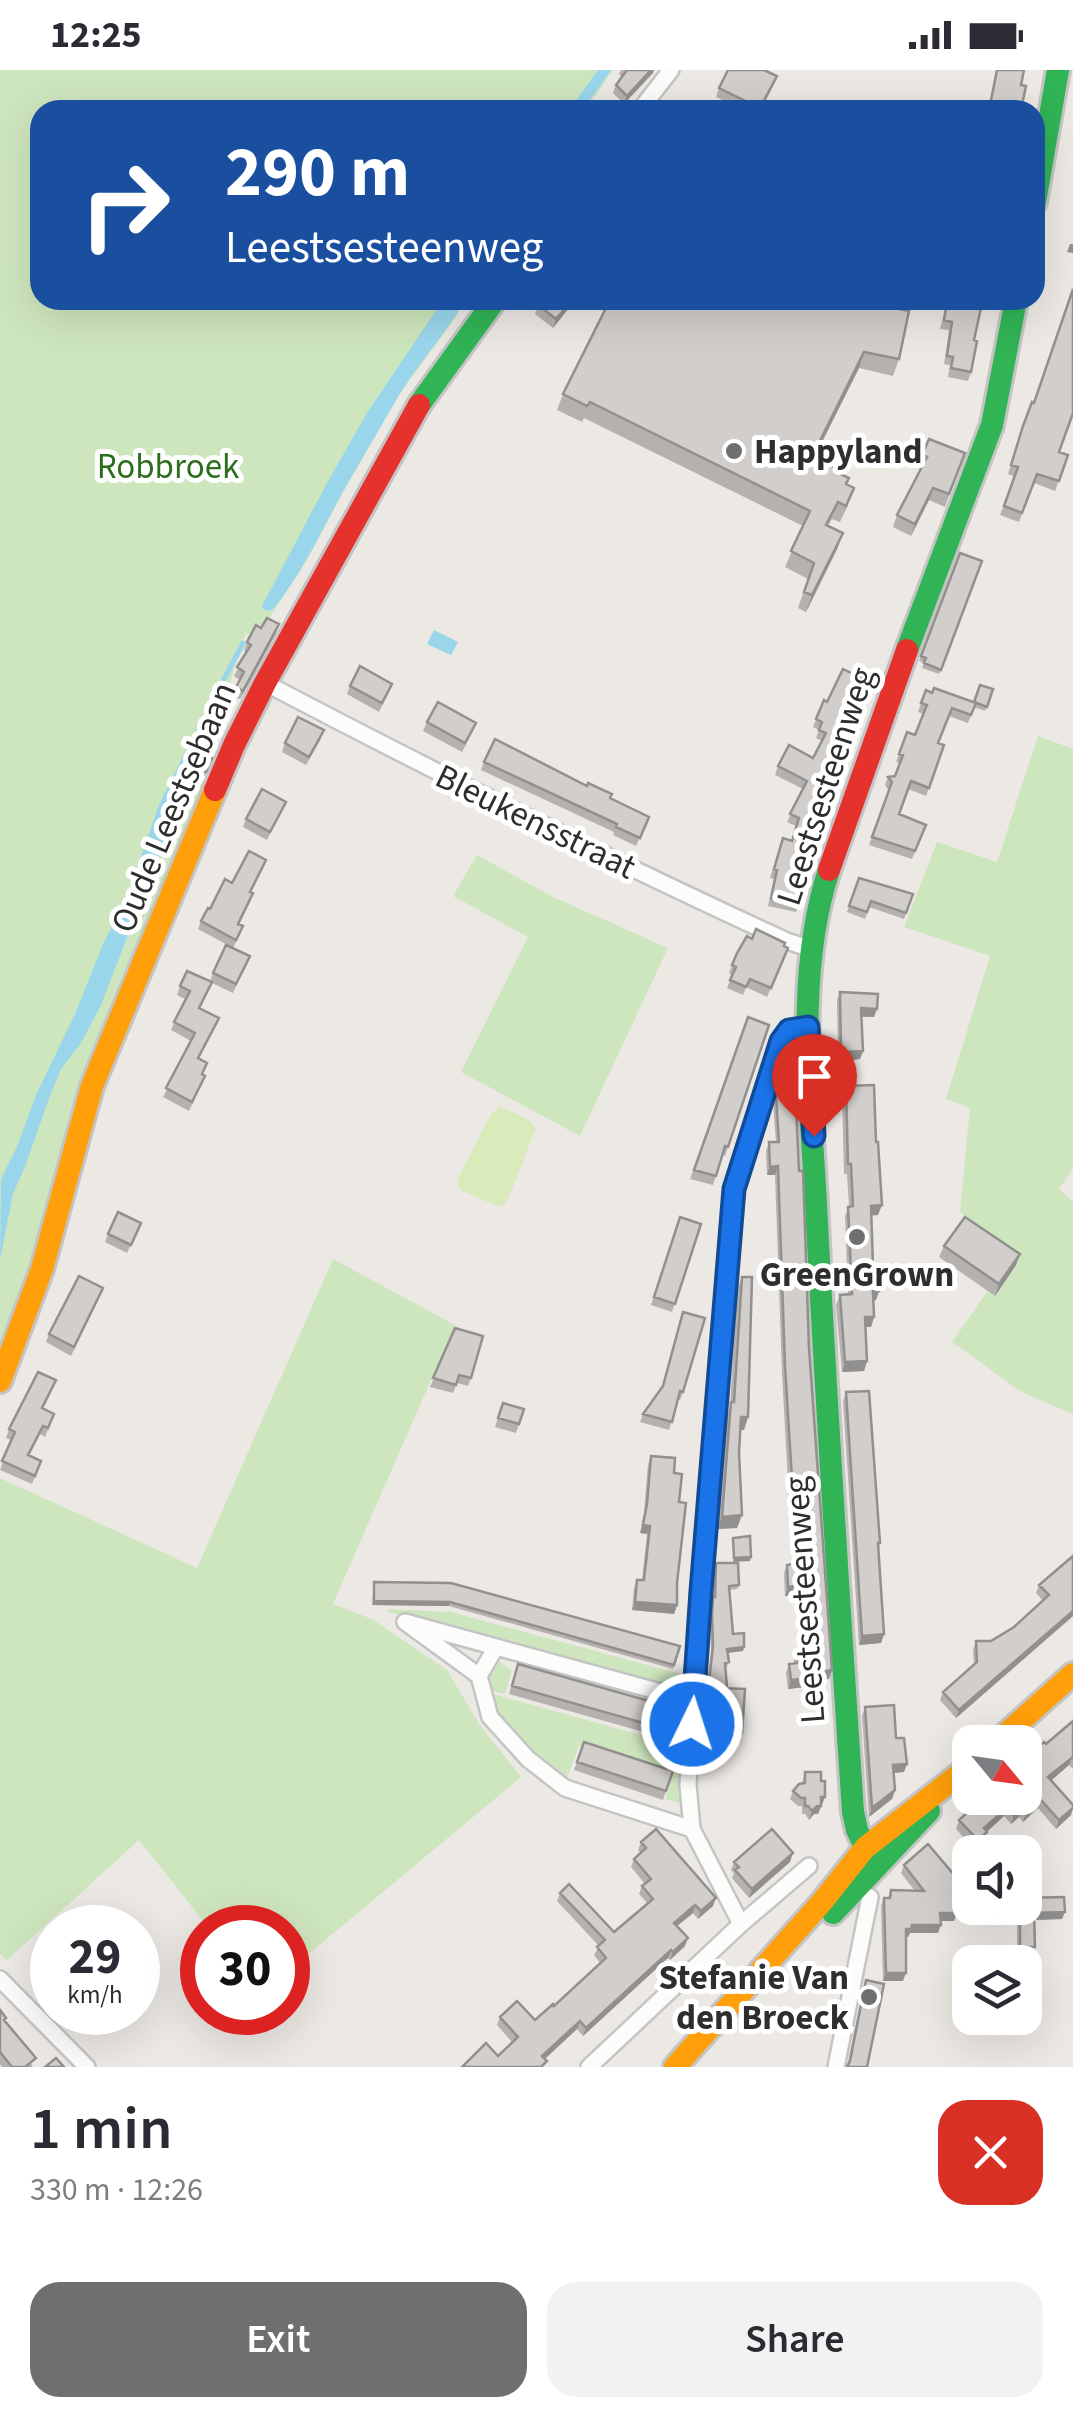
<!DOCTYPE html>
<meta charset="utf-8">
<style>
:root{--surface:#fff;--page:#f2f2f3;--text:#2b2b33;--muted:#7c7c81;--accent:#706f6e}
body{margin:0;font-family:"Source Sans 3",sans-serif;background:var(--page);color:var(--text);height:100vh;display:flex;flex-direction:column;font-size:38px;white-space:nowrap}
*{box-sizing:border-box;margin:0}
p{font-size:32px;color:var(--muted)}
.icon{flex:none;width:55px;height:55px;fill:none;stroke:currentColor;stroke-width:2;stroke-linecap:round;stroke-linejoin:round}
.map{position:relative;height:1997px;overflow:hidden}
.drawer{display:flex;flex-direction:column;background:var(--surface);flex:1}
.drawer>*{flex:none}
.hud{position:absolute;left:30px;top:30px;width:1015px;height:210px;border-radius:30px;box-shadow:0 10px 40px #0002;background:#1a4fa0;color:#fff;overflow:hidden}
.needle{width:65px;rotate:119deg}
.fabs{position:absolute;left:952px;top:1655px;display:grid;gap:20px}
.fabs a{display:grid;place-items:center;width:90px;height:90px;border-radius:20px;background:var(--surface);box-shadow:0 10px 40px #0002;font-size:50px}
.speed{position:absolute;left:30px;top:1835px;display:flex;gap:20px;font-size:50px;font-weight:700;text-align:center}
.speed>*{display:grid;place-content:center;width:130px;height:130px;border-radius:50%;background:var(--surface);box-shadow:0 10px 40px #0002;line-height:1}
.speed small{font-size:25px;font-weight:400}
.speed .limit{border:15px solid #d22;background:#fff;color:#111}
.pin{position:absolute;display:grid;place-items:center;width:85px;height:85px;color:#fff;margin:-102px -42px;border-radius:50% 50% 50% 0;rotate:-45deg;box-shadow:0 0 10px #0007}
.pin .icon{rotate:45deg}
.me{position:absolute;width:110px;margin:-55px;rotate:4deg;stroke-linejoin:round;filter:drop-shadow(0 0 8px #0008)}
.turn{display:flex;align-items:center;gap:35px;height:210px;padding:0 30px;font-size:45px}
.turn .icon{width:130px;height:130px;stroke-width:2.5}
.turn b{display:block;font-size:70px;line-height:85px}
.round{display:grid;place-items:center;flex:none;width:105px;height:105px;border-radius:30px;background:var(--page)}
.overview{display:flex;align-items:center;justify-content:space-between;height:170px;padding:0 30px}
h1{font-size:60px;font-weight:600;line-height:75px}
.action{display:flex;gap:20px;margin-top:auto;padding:20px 30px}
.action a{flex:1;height:115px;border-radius:30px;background:var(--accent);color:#fff;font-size:40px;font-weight:600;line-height:115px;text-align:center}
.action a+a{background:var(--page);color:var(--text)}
.status{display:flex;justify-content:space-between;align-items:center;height:70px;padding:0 50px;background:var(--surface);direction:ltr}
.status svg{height:28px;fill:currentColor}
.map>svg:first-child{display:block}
.green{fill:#cee6be}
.pitch{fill:#d9eabb}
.water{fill:#99d6ec}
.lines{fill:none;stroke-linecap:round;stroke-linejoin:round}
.stream{stroke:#99d6ec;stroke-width:5}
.street-casing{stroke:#c5c4c5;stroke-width:20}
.fast-casing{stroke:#c5c4c5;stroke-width:28}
.slow-casing{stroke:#c5c4c5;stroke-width:28}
.jam-casing{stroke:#c5c4c5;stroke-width:28}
.street{stroke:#fcfcfb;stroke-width:15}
.fast{stroke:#30b455;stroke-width:22}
.slow{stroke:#ff9f0a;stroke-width:22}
.jam{stroke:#e5322d;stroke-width:22}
.wall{fill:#b4b1af}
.shaded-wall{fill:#92908e}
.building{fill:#d1cecb;stroke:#92908e;stroke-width:2.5}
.route-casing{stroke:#114b97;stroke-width:25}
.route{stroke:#1a73e8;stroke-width:18}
.poi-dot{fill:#706f6e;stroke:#fff;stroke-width:4}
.labels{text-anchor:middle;stroke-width:10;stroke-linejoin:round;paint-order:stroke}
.poi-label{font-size:35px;font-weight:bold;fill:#2e2e2e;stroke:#fff;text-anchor:start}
.park-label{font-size:35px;fill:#2c6e1b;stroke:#fff}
.street-label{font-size:35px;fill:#2e2e2e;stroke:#fff}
</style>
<div class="status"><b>12:25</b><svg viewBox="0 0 49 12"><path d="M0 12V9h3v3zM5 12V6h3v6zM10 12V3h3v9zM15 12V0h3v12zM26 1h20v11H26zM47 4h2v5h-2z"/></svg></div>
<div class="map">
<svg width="1073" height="1997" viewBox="0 0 1073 1997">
<rect width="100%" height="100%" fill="#ece8e4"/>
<path class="green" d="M0,0H613L586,40H40V230H465L456,247L399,325L345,419L306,492L264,556L258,554L252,565L246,563L242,572L246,575L235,595L228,623L192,700L211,716L108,966L60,1089C51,1155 25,1219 0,1280Z
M1038,666L1073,679V1098L1059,1119L1073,1132V1344L1023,1323L952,1272L1014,1183L960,1142L970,1038L946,1029L990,886L904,857L937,772L997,792Z
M477,785L551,826L668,878L580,1066L461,1002L528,867L453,826Z
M333,1189L455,1255L333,1534L372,1549L447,1600L479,1654L521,1707L288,1901V1858L208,1857L139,1770L7,1890L0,1884V1408L197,1498Z
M385,1539L451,1542L688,1606L682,1616H674L446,1554L390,1543Z
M500,1592L512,1600L505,1624L488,1620L491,1602Z
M547,1597L676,1633L687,1642L684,1673L670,1669L675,1644L545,1607Z
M489,1623L684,1677L679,1733L666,1729L671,1709L579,1676L566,1710C530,1686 505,1664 489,1623Z"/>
<path class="pitch" d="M500,1036L530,1051L536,1058L510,1124L505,1134L500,1137L462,1121L457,1115L458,1108L491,1044Z"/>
<path class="water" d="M598,0H611L583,40H569Z
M443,230H465C446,264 419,292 399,325C380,358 360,392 341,425C320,464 302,503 274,538L269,541L264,540L262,536L327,413L367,343Z
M434,560L458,572L451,585L427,574Z
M213,625L224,630L197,686L101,935L81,973L61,999L51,1023L26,1094L13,1124L0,1190L1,1109L17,1077L36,1025L75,944L103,874L127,827L159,735Z"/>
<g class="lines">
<path class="stream" d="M213,630L243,573"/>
<g class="street-casing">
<path id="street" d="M640,40L671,0
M265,613C437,703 610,790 787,871L811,879
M496,1577L479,1606L405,1552L693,1631
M479,1606L490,1647L528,1689L565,1718L692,1759
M741,1854L692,1759L688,1715L701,1521L734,1119L781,971L789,960L808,957
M0,1909L87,1997
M589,1997L741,1854L809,1796
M836,1997L870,1827"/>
</g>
<g class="fast-casing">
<path id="fast" d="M1035,132L1058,0
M419,335L495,230
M907,580L992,355L1016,230
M829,800C793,909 812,1039 817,1153C827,1349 840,1546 853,1742L857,1760L873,1793
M833,1843L929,1741"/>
</g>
<g class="slow-casing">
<path id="slow" d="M0,1311L42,1199L92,1016L215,720
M997,1672L1073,1604
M675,1997L822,1832L865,1778L970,1696"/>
</g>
<g class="jam-casing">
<path id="jam" d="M215,720L234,675L265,613L419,335
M829,800L907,580"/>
</g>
<use href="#street" class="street"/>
<use href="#fast" class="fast"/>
<use href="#slow" class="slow"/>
<use href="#jam" class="jam"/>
</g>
<path class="wall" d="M621,0H654L624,34L613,23L616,15L622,7L619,4Z
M774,14L761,40H744L716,27L719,18Z
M572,230L569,238L553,258L535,244L538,235Z
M954,230H978L971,302L968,311L948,307L950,295L944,294L949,260L940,259L947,232L954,233Z
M876,234L899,289L893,306L859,298L814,388L834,401L846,415L848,435L840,452L832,449L828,456L843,463L837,479L806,542L798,538L808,509L785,497L803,456L584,348L582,352L557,340L563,324Z
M1020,365L1068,385L1055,421L1034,413L1019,452L1000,445L1015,407L1008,404Z
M929,369L965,383L945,437L929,430L911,466L893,457L897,445L921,399L917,398Z
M960,483L982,491L939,604L922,598L924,593L919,591Z
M276,563L240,629L233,626L240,610L234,606L246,582L244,581L247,572Z
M865,610L846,648L835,681L840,693L821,729L819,738L804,768L799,834L796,842L768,836L774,809L770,808L780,776L792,771L796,756L787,752L803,719L775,705L778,696L813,688L822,671L816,668L819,660L813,657L824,630L827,632Z
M350,616L389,622L379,642L347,624Z
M993,619L985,641L974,637L968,653L949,646L938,673L944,675L926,726L908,719L899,744L926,755L912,789L869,775L889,721L885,715L888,707L895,706L900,693L896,692L907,662L915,665L923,644L918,642L926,620L974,633Z
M427,652L473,661L462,682L423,661Z
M321,669L306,695L282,682L285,673Z
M203,683L212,688L205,706L195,702Z
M484,692L610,728L649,747L636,776L613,765L614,762L481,700Z
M286,732L267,770L243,757L246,749Z
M266,790L251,822L250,832L239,854L240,865L233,878L198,859L201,851L232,813Z
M859,808L913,824L904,849L869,837L865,849L847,842Z
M752,869L788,878L767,927L746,917L743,925L727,918L732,905L729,903L737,883Z
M246,894L233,923L210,912L213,903Z
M212,912L200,939L216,956L199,988L203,1005L205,1006L189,1041L163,1027L191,971L171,960L185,929L177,925L180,916Z
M840,922L874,947H861L863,981L860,989L838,991L837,930Z
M748,947L728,1077L725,1086L722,1085L713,1115L690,1109Z
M846,1016L878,1145H871L876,1230L873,1231L874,1247L871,1257H865L867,1291L864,1301L842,1302L836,1235L840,1225L848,1224L845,1146L849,1136L847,1104H844L842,1026Z
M778,1019L809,1278L829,1609L807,1612L805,1617L788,1619L786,1603L789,1594H794V1588L797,1579H803L801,1561H799L798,1524L785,1526L784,1503L787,1495L795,1494L794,1450H790L782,1303L775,1105H767L766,1081L769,1072H776L773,1032Z
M680,1147L701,1154L672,1242L651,1235Z
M141,1153L127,1183L105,1172L108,1164Z
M944,1176L1016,1195L995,1226L939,1187Z
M742,1207L748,1347L744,1360H740L739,1383L742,1445L737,1458L717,1459L727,1345L730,1337L737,1220Z
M100,1226L71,1286L46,1272L49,1264Z
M683,1242V1322L680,1330L678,1329L669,1360L640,1352L643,1344L662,1317Z
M455,1258L471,1308L468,1316L457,1313L453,1323L430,1317Z
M56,1310L43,1339L54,1344L45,1367L40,1364L29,1386L41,1391L32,1414L0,1400L11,1370L6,1368L9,1359Z
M846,1322L880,1473L878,1478L884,1564L881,1573L859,1575L843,1331Z
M503,1333L524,1339L516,1363L495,1357Z
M651,1386L674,1403L679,1432L677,1535L674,1544L632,1540L634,1518L637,1510H642L647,1464L640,1463L644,1442L648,1395Z
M716,1493L739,1515L737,1519L730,1520L733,1564L744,1577L743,1581L728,1583L729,1592L727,1596L725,1597L727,1618L742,1663L738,1672L715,1670L719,1624L706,1625L711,1581L710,1548Z
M374,1512L680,1576L673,1599L449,1536L372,1535Z
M1039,1515L1073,1546L956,1648L940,1630L943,1622L974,1595L973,1580L976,1571H991L1014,1557L1043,1531L1036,1523Z
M518,1594L674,1638L665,1668L509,1624Z
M865,1637L896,1668L904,1702L894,1703L895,1720L892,1729L869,1747L862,1646Z
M1073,1651V1699L1069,1695L1051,1710L1073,1735L1071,1745L1056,1759L1038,1738L1023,1752L1019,1747L1011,1754L1004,1746L987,1762L984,1770L974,1779L956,1759L959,1750Z
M584,1672L673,1701L663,1730L574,1700Z
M805,1702L821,1711L825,1727L818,1744H814L809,1750L805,1744H802V1736H798L790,1729L793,1721L802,1713Z
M641,1772L713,1836L698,1849L693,1843L677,1856L685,1876L670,1890L668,1888L583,1966L577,1959L545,1989L498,1986L512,1972L497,1955L500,1947L535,1950L554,1936L600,1893L594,1885L599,1876L557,1831L560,1823L614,1862L648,1834L639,1824L642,1816L645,1814L631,1797L634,1789L641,1783L638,1780Z
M734,1792H790L749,1828L732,1808L734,1803L731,1800Z
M904,1795L966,1819L963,1827H957L954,1851H941L938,1863H910L908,1867H906L903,1911H883L881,1836L884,1828H888L891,1820L915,1821L901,1803Z
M1017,1838H1025L1062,1849L1034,1850L1035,1877L1032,1884L1017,1885Z
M866,1910L867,1997H847L863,1918Z
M0,1940L5,1951L33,1997H2L0,1994Z"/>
<path class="shaded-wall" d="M651,0H654L653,3L624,34L627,26Z
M1070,174H1073V183L1067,182Z
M572,230L569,238L553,258L556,249Z
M864,282L859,298L806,404L812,387Z
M933,418L929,430L911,466L915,454Z
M843,463L837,479L806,542L812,525Z
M279,554L276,563L240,629L243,621Z
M861,938L877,939L874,947L858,946Z
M863,981L860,989L838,991L841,982Z
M778,1096L775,1105H767L770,1097Z
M882,1135L878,1145L867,1146L871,1136Z
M1020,1184L1016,1195L995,1226L999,1214Z
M873,1221H879L876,1230L869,1231Z
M865,1247H874L871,1257H861Z
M867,1291L864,1301L842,1302L845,1292Z
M741,1347H748L744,1360H736Z
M742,1445L737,1458L717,1459L722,1447Z
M643,1455L650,1456L647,1464L640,1463Z
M751,1487L750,1491L733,1492L734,1488Z
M801,1515L798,1524L785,1526L788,1517Z
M374,1531L450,1532L449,1536L372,1535Z
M635,1532L677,1535L674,1544L632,1540Z
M1073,1541V1546L956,1648L959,1640Z
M884,1564L881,1573L859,1575L862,1566Z
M744,1577L743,1581L726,1583L727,1579Z
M832,1600L829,1609L807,1612L805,1617L788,1619L791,1610L808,1604Z
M721,1620L719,1624L706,1625L708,1621Z
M718,1661L742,1663L738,1672L715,1670Z
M1072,1686L1069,1695L1045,1716L1048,1707Z
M907,1694L904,1702L890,1703L893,1695Z
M895,1720L892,1729L869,1747L872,1738Z
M821,1727H825L818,1744H814L809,1750L812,1741Z
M1041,1730L1038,1738L1023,1752L1026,1743Z
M1007,1738L1004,1746L981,1767L984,1758Z
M1073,1738L1071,1745L1056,1759L1059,1750Z
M1022,1739L1019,1747L1011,1754L1014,1746Z
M987,1762L984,1770L974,1779L978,1770Z
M793,1783L790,1792L749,1828L752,1819Z
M958,1819H966L963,1827H955Z
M716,1828L713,1836L698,1849L701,1841Z
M695,1835L693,1843L671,1861L674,1853Z
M1065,1842L1062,1849L1031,1850L1034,1843Z
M940,1843H957L954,1851H938Z
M912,1855H941L938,1863H910L908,1867H903L906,1859Z
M688,1868L685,1876L670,1890L673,1882Z
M1020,1877H1035L1032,1884L1017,1885Z
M671,1880L668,1888L583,1966L586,1958Z
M886,1903H906L903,1911H883Z
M580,1951L577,1959L539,1994L542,1986Z"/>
<path class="building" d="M627,0H651L627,26L616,15Z
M728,0H764L777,6L760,38L719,18Z
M997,0H1024L1021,15L1026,16L1021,40H989Z
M1073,219V343L1059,382L1068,385L1059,411L1037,404L1022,443L1004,436L1018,397L1011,395L1023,356L1032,332L1034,333Z
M542,230H572L556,249L538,235Z
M610,230H876V234L909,241L899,289L864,282L812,387L835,398L834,401L849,408L846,414L854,418L846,436L838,432L826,455L843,463L812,525L804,522L814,493L791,481L810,441L590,332L587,336L563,324Z
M956,230H978L977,237L981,238L974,270L977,271L971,302L951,298L953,287L947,286L952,252L944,250L947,232L955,233Z
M929,369L965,383L949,424L933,418L915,454L897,445L927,387L922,385Z
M960,483L982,491L941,600L924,593L926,588L921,586Z
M267,548L279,554L243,621L236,617L244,602L237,597L251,575L247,572L256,555L261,558Z
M360,596L392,614L382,633L350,616Z
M843,599L865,610L845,648L848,649L835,681L843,685L820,728L822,730L803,768L815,771L799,834L771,828L777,800L774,799L783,768L792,771L799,748L790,744L807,711L778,696L789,675L813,688L826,663L819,660L822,652L816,649L824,630L827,632Z
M980,615L993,619L987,637L974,632Z
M934,618L976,633L971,645L952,638L938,673L944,675L929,718L911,711L899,744L926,755L915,781L872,767L892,712L888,707L895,706L903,685L899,684L907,662L915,665L927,635L921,633L926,620L932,623Z
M438,632L476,653L465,673L427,652Z
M298,647L324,660L309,687L285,673Z
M495,669L587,716L588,713L612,724L610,728L649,747L640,768L616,757L617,754L484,692Z
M203,683L212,688L206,702L196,697Z
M262,719L286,732L270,762L246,749Z
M249,781L266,790L250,822L253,823L238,854L243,856L236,870L201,851L208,838L210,839L225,809L232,813Z
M859,808L913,824L906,843L871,831L867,842L849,836Z
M756,859L785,873L784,876L788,878L771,918L750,909L746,917L730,910L736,897L732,895L737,883L747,866L752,869Z
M226,875L250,886L236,914L213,903Z
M187,901L212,912L199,938L219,948L198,988L207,993L202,1004L205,1006L192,1032L166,1018L195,963L174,952L190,921L180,916Z
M840,922L878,924L877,939L861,938L863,981L841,982Z
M748,947L769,955L728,1077L725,1076L716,1106L694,1100Z
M874,1015L876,1072H878L882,1135L871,1136L873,1196H878L879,1221H873L874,1247H865L867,1291L845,1292L840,1225L852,1224L848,1137L853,1136L851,1094H848L846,1016Z
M795,1017L799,1101H803L809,1278L832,1600L808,1604V1608L791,1610L789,1594L798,1593L797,1579L807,1578L806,1565L804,1552H802L801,1515L788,1517L787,1495L799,1493L797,1442H794L785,1295L778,1096L770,1097L769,1072H779L776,1024L778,1019Z
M118,1142L141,1153L131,1175L108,1164Z
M680,1147L701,1154L675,1234L654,1227Z
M965,1147L1020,1184L999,1214L944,1176Z
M79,1206L103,1218L74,1277L49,1264Z
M742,1207H752L748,1347H741L739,1383L742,1445L722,1447L731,1332H734Z
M683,1242L705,1248L683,1322L680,1321L672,1352L643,1344L663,1316Z
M455,1258L483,1266L471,1308L459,1305L456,1315L433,1308Z
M38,1302L56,1310L42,1338L54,1344L48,1358L43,1356L28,1385L41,1391L35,1406L2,1391L15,1362L9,1359Z
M869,1321L880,1473H878L884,1564L862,1566L846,1322Z
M503,1333L524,1339L519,1354L498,1348Z
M651,1386L675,1388L674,1403L682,1404L679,1432L686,1433L677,1513V1535L635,1532L637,1510H644L650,1456L643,1455L647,1434Z
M750,1466L751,1487L734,1488L733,1468Z
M1073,1486V1541L959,1640L943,1622L977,1592L976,1571H991L1014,1557L1049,1525L1039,1515Z
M716,1493H738L739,1515L729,1516L733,1564L744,1563V1577L727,1579L729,1592L725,1593L727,1618L708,1621L713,1576L712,1544L713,1527H715Z
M374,1512L451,1513L680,1576L674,1595L450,1532L374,1531Z
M518,1594L674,1638L668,1660L512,1616Z
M722,1618L745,1619L742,1663L718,1661Z
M894,1635L896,1668H904L907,1694L893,1695L895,1720L872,1738L865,1637Z
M1073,1651V1687L1048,1707L1073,1735V1738L1059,1750L1041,1730L1026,1743L1022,1739L1014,1746L1007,1738L984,1758L987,1762L978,1770L959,1750L983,1728H1025V1689L1044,1672L1046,1674Z
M584,1672L673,1701L666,1721L577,1692Z
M805,1702H821V1711H825V1727H821V1736H817L812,1741L808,1736H805V1728H801L793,1721L799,1714L805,1713Z
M656,1759L716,1828L701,1841L695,1835L674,1853L688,1868L673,1882L671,1880L586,1958L580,1951L542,1986L547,1991L541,1997H462L486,1973L498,1986L518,1967L500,1947L517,1931L535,1950L553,1934L554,1936L606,1888L597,1877L605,1870L560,1823L569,1814L614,1862L653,1829L642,1816L651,1809L634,1789L646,1778L641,1772Z
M772,1759L793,1783L752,1819L735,1800L739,1797L734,1792Z
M928,1774L966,1819H958L957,1843H940L941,1855H912L911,1859H906V1903H886L884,1828H890L891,1820L924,1821L904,1795Z
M1064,1827L1065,1842L1034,1843L1035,1877H1020V1838H1025V1828Z
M866,1910L884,1914L867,1997H847L850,1991Z
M0,1940L6,1948L4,1950L36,1988L25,1997H12L0,1982Z
M56,1988L64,1997H45Z"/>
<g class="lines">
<g class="route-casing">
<path id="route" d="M692,1654L701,1521L734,1119L781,971L789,960L808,957L814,1066"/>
</g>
<use href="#route" class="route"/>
</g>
<g class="poi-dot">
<circle cx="734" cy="381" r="10"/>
<circle cx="857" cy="1167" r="10"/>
<circle cx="869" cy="1927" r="10"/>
</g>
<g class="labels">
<g class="poi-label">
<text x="754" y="393">Happyland</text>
<text x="857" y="1216" text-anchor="middle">GreenGrown</text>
<text x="849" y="1919" text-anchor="end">Stefanie Van<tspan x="849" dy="40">den Broeck</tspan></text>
</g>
<g class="park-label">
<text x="168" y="408">Robbroek</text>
</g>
<g class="street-label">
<text transform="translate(825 716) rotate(-72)" y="12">Leestsesteenweg</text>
<text transform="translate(173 737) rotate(-67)" y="12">Oude Leestsebaan</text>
<text transform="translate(536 751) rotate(26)" y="12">Bleukensstraat</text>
<text transform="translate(804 1530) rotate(-94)" y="12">Leestsesteenweg</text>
</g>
</g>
</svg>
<div class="fabs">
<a><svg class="needle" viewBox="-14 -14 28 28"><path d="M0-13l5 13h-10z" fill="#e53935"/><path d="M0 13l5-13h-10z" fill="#7c7c81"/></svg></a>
<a><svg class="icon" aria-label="sound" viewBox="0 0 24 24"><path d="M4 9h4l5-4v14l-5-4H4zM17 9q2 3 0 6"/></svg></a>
<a><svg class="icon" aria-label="layers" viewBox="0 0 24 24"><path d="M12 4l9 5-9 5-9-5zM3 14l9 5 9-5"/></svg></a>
</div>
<div class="speed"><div>29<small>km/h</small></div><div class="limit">30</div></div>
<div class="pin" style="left:814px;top:1066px;background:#d93025"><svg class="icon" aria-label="arrive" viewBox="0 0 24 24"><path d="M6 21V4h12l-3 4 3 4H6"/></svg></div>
<svg class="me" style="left:692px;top:1654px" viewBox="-20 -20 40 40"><circle r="17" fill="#1a73e8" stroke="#fff" stroke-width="3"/><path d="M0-11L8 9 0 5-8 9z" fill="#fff"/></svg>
<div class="hud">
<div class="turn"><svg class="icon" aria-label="right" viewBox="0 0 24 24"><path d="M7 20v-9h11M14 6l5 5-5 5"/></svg><div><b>290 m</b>Leestsesteenweg</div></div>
</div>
</div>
<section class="drawer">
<div class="overview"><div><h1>1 min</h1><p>330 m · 12:26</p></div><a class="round" style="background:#d93025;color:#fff"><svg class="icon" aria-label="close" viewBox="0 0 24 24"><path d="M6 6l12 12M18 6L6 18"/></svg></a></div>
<div class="action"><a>Exit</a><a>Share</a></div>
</section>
